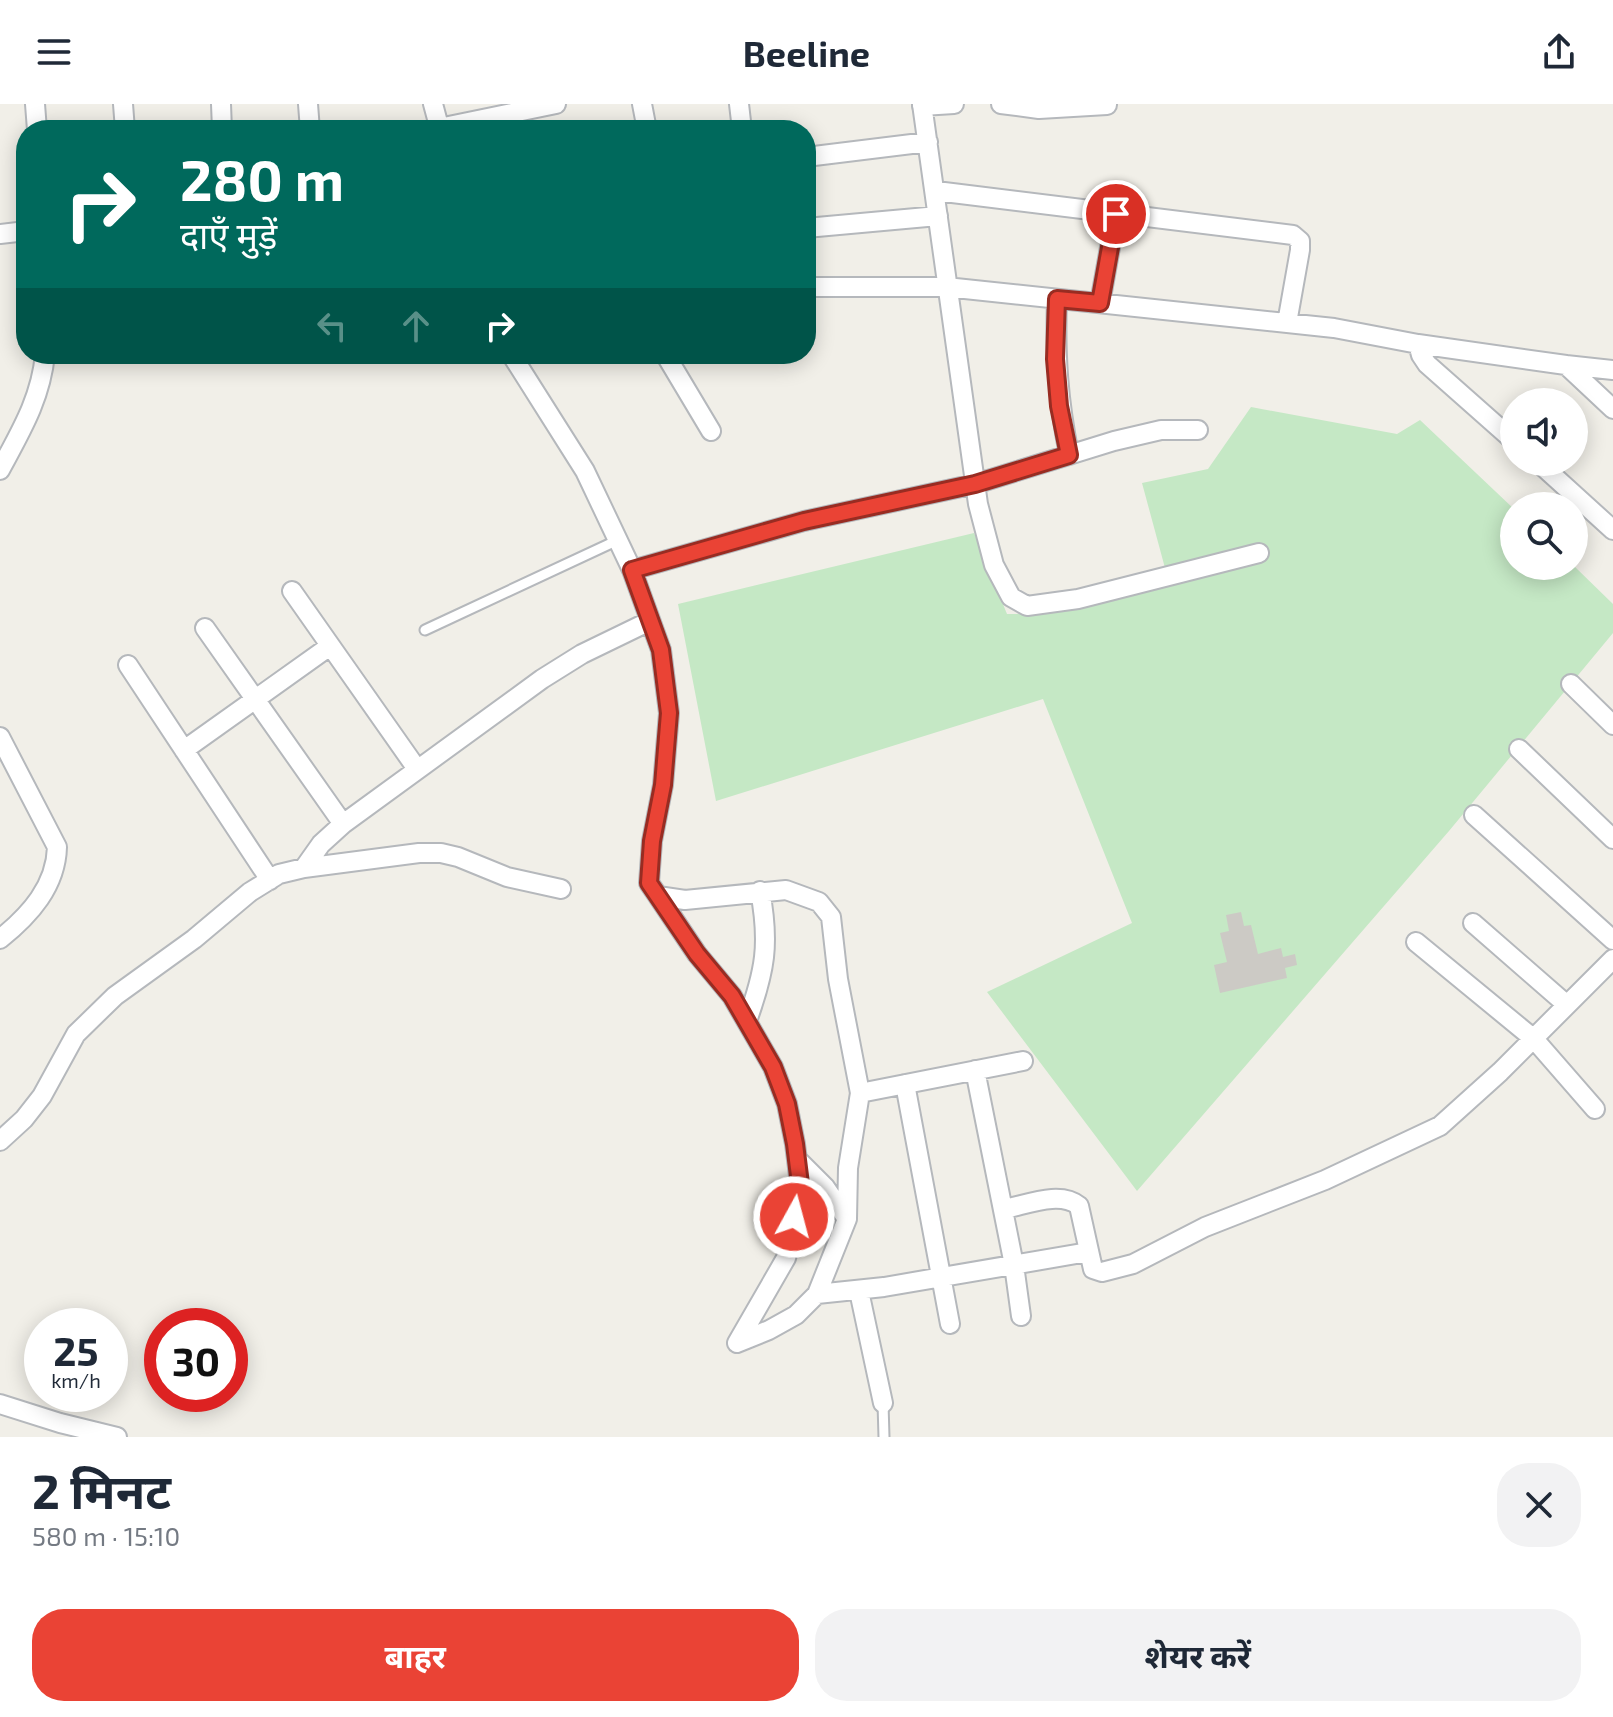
<!DOCTYPE html>
<html lang="hi">
<meta charset="utf-8">
<style>
:root{--surface:#fff;--page:#f2f2f3;--text:#1f2937;--muted:#747a83;--accent:#ea4335}
body{margin:0;font-family:"Exo 2","Noto Sans Devanagari",sans-serif;background:var(--page);color:var(--text);height:100vh;display:flex;flex-direction:column;font-size:30px;white-space:nowrap}
*{box-sizing:border-box;margin:0}
p{font-size:26px;color:var(--muted)}
.icon{flex:none;width:44px;height:44px;fill:none;stroke:currentColor;stroke-width:2;stroke-linecap:round;stroke-linejoin:round}
.map{position:relative;height:1333px;overflow:hidden}
.drawer{display:flex;flex-direction:column;background:var(--surface);flex:1}
.drawer>*{flex:none}
.top-card{position:absolute;left:16px;top:16px;width:800px;height:244px;border-radius:32px;box-shadow:0 4px 20px #0003;background:#00695c;color:#fff;overflow:hidden}
.tools{position:absolute;left:1500px;top:284px;display:grid;gap:16px}
.tools a{display:grid;place-items:center;width:88px;height:88px;border-radius:50%;background:var(--surface);box-shadow:0 4px 20px #0003;font-size:40px}
.speed{position:absolute;left:24px;top:1204px;display:flex;gap:16px;font-size:40px;font-weight:700;text-align:center}
.speed>*{display:grid;place-content:center;width:104px;height:104px;border-radius:50%;background:var(--surface);box-shadow:0 4px 20px #0003;line-height:1}
.speed small{font-size:20px;font-weight:400}
.speed .limit{border:12px solid #d22;background:#fff;color:#111}
.pin{position:absolute;display:grid;place-items:center;width:68px;height:68px;color:#fff;margin:-34px;border:4px solid #fff;border-radius:50%;box-shadow:0 2px 8px #0007}
.me{position:absolute;width:88px;margin:-44px;rotate:7deg;stroke-linejoin:round;filter:drop-shadow(0 0 6px #0008)}
.turn{display:flex;align-items:center;gap:28px;height:168px;padding:0 32px;font-size:36px}
.turn .icon{width:104px;height:104px;stroke-width:2.5}
.turn b{display:block;font-size:56px;line-height:68px}
.lanes{display:flex;align-items:center;height:76px;padding:0 32px;background:#0003;justify-content:center;gap:40px;direction:ltr}
.lanes .off{opacity:.35}
.round{display:grid;place-items:center;flex:none;width:84px;height:84px;border-radius:32px;background:var(--page)}
.headline{display:flex;align-items:center;justify-content:space-between;height:136px;padding:0 32px}
h1{font-size:48px;font-weight:700;line-height:60px}
.cta{display:flex;gap:16px;margin-top:auto;padding:16px 32px}
.cta a{flex:1;height:92px;border-radius:32px;background:var(--accent);color:#fff;font-size:32px;font-weight:700;line-height:92px;text-align:center}
.cta a+a{background:var(--page);color:var(--text)}
header{display:flex;justify-content:space-between;align-items:center;height:104px;padding:0 32px;background:var(--surface);font-size:36px;font-weight:700}
.map>svg:first-child{display:block}
.green{fill:#c5e8c5}
.building{fill:#cccac5}
.lines{fill:none;stroke-linecap:round;stroke-linejoin:round}
.lane-casing{stroke:#b5b8bc;stroke-width:13}
.street-casing{stroke:#b5b8bc;stroke-width:22}
.lane{stroke:#fff;stroke-width:9}
.street{stroke:#fff;stroke-width:18}
.route-casing{stroke:#982c22;stroke-width:20}
.route{stroke:#ea4335;stroke-width:14}
</style>
<header><svg class="icon" aria-label="menu" viewBox="0 0 24 24"><path d="M4 6h16M4 12h16M4 18h16"/></svg>Beeline<svg class="icon" aria-label="share" viewBox="0 0 24 24"><path d="M12 15V3M7 8l5-5 5 5M5 13v7h14v-7"/></svg></header>
<div class="map">
<svg width="1613" height="1333" viewBox="0 0 1613 1333">
<rect width="100%" height="100%" fill="#f1efe8"/>
<path class="green" d="M1251,303L1397,330L1420,316L1514,405V462H1574L1613,500V529L1449,727L1137,1087L987,888L1132,819L1043,595L716,697L678,500L974,429L1007,510H1037L1268,454L1264,440L1165,464L1142,379L1208,365Z"/>
<path class="building" d="M1241,808L1244,822L1251,821L1258,850L1281,844L1283,853L1295,850L1297,861L1285,864L1287,874L1220,889L1214,861L1227,858L1220,829L1229,827L1226,811Z"/>
<g class="lines">
<g class="lane-casing">
<path id="lane" d="M425,526L618,436
M883,1299L884,1333"/>
</g>
<g class="street-casing">
<path id="street" d="M35,0L37,26
M123,0L125,26
M221,0L222,26
M308,0L310,26
M433,0L440,26
M642,0L647,26
M739,0L742,26
M922,0L978,400L994,461L1011,493L1027,502L1078,495L1259,449
M1001,0L1039,5L1107,1
M922,2L954,0
M439,24L556,0
M806,53L928,38
M936,87L1293,131L1300,137V146L1287,219
M806,124L938,112
M0,130L26,127
M806,183H946L1334,224L1418,240L1566,261L1613,305
M1057,195C1055,251 1058,295 1069,351
M1100,199L1116,110
M1418,240L1421,251L1427,260L1514,337
M511,250L585,367L632,466L661,546L669,609L663,681L652,737L649,779L658,792L685,796L786,786L819,798L831,813L838,875L860,989L848,1064L847,1115L817,1190L796,1211L769,1226L737,1239
M665,250L711,327
M1566,261L1613,266
M1538,358L1613,426
M0,366C21,327 41,294 45,250
M632,466L804,417L975,380L1114,337L1161,326H1198
M292,487L417,665
M205,524L343,720
M128,561L270,776
M1571,580L1613,621
M0,633L57,743C56,782 30,811 0,835
M1519,645L1613,735
M184,646L330,542
M1474,711L1613,836
M304,764L321,740L343,720L542,575L582,550L650,517
M658,792L697,850L732,892L773,963L787,1000L795,1040L801,1088L786,1154L737,1239
M1473,819L1567,901
M1416,838L1534,935L1595,1005
M747,917C765,867 770,840 760,787
M975,966L1014,1161L1021,1212
M905,980L950,1220
M860,989L1023,957
M0,1037L24,1015L42,992L76,930L115,892L194,835L250,788L279,770L304,764L419,749H441L458,753L507,773L561,785
M797,1055L825,1083L847,1115
M1004,1105C1026,1101 1060,1086 1079,1102L1093,1165L1102,1168L1133,1160L1205,1123L1325,1076L1440,1022L1500,968L1613,855
M859,1187L883,1299
M817,1190L884,1183L1088,1148
M0,1300L60,1319L117,1333"/>
</g>
<use href="#lane" class="lane"/>
<use href="#street" class="street"/>
</g>
<g class="lines">
<g class="route-casing">
<path id="route" d="M794,1113L801,1088L795,1040L787,1000L773,963L732,892L697,850L649,779L652,737L663,681L669,609L661,546L632,466L804,417L975,380L1069,351L1059,302L1055,255L1057,195L1100,199L1116,110"/>
</g>
<use href="#route" class="route"/>
</g>
</svg>
<div class="tools">
<a><svg class="icon" aria-label="sound" viewBox="0 0 24 24"><path d="M4 9h4l5-4v14l-5-4H4zM17 9q2 3 0 6"/></svg></a>
<a><svg class="icon" aria-label="search" viewBox="0 0 24 24"><circle cx="10" cy="10" r="6"/><path d="M15 15l6 6"/></svg></a>
</div>
<div class="speed"><div>25<small>km/h</small></div><div class="limit">30</div></div>
<div class="pin" style="left:1116px;top:110px;background:#d93025"><svg class="icon" aria-label="arrive" viewBox="0 0 24 24"><path d="M6 21V4h12l-3 4 3 4H6"/></svg></div>
<svg class="me" style="left:794px;top:1113px" viewBox="-20 -20 40 40"><circle r="17" fill="#ea4335" stroke="#fff" stroke-width="3"/><path d="M0-11L8 9 0 5-8 9z" fill="#fff"/></svg>
<div class="top-card">
<div class="turn"><svg class="icon" aria-label="right" viewBox="0 0 24 24"><path d="M7 20v-9h11M14 6l5 5-5 5"/></svg><div><b>280 m</b>दाएँ मुड़ें</div></div>
<div class="lanes"><svg class="icon off" aria-label="left" viewBox="0 0 24 24"><path d="M17 20v-9H6M10 6l-5 5 5 5"/></svg><svg class="icon off" aria-label="ahead" viewBox="0 0 24 24"><path d="M12 20V5M6 11l6-6 6 6"/></svg><svg class="icon" aria-label="right" viewBox="0 0 24 24"><path d="M7 20v-9h11M14 6l5 5-5 5"/></svg></div>
</div>
</div>
<section class="drawer">
<div class="headline"><div><h1>2 मिनट</h1><p>580 m · 15:10</p></div><a class="round"><svg class="icon" aria-label="close" viewBox="0 0 24 24"><path d="M6 6l12 12M18 6L6 18"/></svg></a></div>
<div class="cta"><a>बाहर</a><a>शेयर करें</a></div>
</section>
